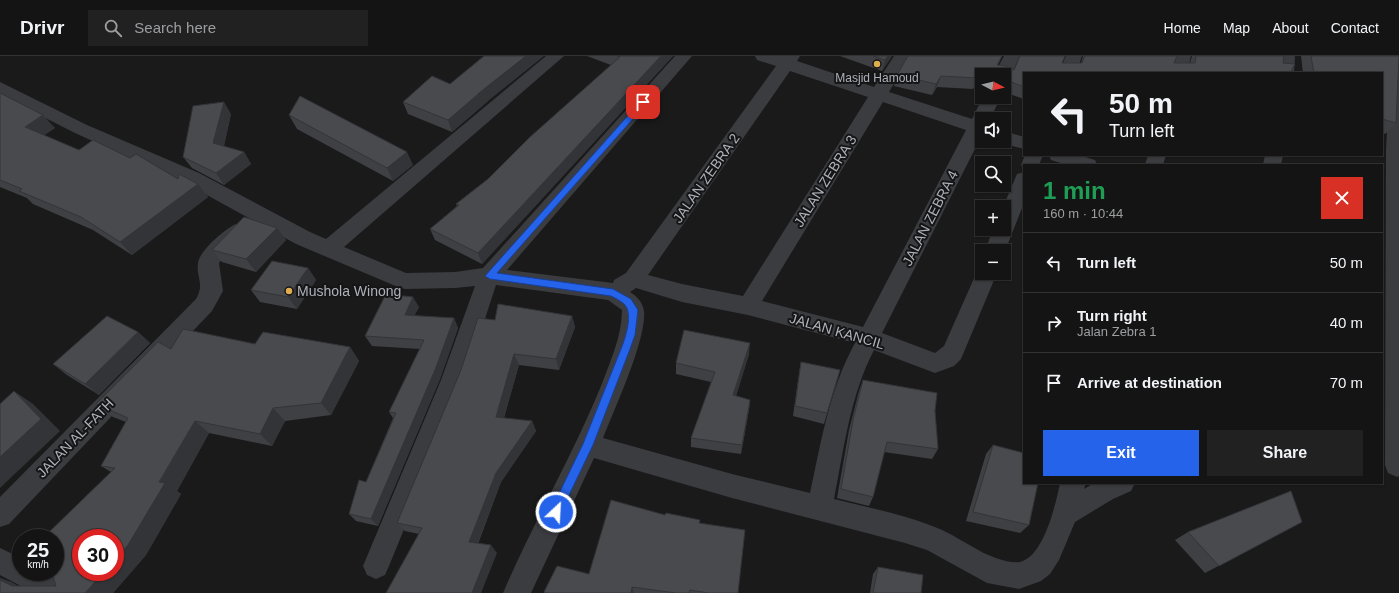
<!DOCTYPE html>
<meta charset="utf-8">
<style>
:root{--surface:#141414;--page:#212122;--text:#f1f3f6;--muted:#9d9ea0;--line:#333334;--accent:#2563eb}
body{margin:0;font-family:Arial,sans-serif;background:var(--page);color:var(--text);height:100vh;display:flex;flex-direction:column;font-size:15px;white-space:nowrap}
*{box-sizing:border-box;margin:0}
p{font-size:13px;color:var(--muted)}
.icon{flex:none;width:22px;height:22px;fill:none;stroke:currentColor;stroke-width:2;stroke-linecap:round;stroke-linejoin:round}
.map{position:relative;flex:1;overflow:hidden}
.sheet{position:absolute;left:1023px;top:108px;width:360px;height:320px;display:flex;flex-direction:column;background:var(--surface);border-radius:0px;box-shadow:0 1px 3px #0004,0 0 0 1px var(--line)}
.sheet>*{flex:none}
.hud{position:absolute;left:1023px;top:16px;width:360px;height:84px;border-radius:0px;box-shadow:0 1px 3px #0004,0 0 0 1px var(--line);background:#141414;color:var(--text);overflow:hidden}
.needle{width:26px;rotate:97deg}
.fabs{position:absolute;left:975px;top:12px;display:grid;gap:8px}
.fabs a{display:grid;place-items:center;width:36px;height:36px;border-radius:0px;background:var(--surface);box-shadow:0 1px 3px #0004,0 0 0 1px var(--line);font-size:20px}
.speed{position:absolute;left:12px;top:473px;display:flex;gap:8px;font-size:20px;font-weight:700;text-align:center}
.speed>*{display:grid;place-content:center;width:52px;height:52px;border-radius:50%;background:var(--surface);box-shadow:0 1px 3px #0004,0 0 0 1px var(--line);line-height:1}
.speed small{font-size:10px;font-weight:400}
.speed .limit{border:6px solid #d22;background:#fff;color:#111}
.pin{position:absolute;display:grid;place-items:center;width:34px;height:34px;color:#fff;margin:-17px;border-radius:8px;box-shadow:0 2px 6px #0006}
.me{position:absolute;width:44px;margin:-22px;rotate:25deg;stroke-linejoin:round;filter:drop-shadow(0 0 3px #0008)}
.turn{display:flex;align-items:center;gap:14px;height:84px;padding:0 20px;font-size:18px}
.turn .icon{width:52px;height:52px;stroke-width:2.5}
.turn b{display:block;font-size:28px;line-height:34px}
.round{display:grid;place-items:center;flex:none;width:42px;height:42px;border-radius:0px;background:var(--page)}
.headline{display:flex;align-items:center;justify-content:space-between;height:68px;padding:0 20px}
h1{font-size:24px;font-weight:800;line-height:30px;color:#1e9e55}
.button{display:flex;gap:8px;margin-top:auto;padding:8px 20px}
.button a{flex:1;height:46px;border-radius:0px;background:var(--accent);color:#fff;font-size:16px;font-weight:800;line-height:46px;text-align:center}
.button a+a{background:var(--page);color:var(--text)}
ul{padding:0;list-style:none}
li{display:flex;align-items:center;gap:12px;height:60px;padding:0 20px;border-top:1px solid var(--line)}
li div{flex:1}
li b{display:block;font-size:15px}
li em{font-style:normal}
header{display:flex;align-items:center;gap:24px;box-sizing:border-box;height:56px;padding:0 20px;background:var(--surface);border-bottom:1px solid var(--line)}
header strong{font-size:19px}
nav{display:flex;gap:22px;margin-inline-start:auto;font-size:14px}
.search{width:280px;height:36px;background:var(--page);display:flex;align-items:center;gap:10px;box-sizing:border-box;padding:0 14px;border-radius:0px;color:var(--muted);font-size:15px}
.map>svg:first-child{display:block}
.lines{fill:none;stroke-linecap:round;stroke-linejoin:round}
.minor{fill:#3b3c40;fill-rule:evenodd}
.wall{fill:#3f4043}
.shaded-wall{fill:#333437}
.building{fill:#494a4e;stroke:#333437}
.route{fill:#2563eb;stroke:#184099}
.poi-dot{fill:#dfad4e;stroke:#151516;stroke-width:1.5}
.labels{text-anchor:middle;stroke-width:4;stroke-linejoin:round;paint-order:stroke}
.far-poi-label{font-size:12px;fill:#adb1ba;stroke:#151516}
.street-label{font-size:14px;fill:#adb1ba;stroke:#151516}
.poi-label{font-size:14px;fill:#adb1ba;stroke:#151516;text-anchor:start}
</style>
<header>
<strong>Drivr</strong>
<div class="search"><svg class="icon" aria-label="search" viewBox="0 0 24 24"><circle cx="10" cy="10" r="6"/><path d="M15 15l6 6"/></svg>Search here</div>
<nav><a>Home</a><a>Map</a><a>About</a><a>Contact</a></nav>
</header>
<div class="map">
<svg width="1399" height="537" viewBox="0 0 1399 537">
<rect width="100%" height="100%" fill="#1a1a1b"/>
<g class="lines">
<path class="minor" d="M546,0H564L344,191L406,217L455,216L483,212L675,0H692L507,214L613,227L614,224L626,217L776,10L757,4L755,0H800L797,5L874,31L894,0H910L889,36L972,63L983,41H1001L990,63H982V79L882,277L935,297L944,290L979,211L982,210V217H997L961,303L954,310L935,317L874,294C850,340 844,393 834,443C870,452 908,459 942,474C955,480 967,488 980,495C989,500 1013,510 1023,505C1045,496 1056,447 1060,427H1086L1084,433L1094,427H1135L1131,435L1113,443L1075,466L1059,504L1050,518L1041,525L1019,533L987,527L927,494L905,487L732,442L594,402L531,537H503C533,467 572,401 601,330C610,306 622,280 622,254L608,244L496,229L465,324L389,510L385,519L376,523L367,519L363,510L441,324L475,230L455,232L405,233L398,231L296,188L185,127L75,77L0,39V26L87,69L199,117L310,176L326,183ZM790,15L868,41L743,240L682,228L648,219ZM883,46L966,74L863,271L762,245ZM636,232L682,246L748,259L855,287C829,334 821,387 810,437L732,418L603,382C614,354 647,283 644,255C643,247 637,240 630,236Z
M1004,0H1020L1009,23L1004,24V19H994Z
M1066,0H1082L1076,17H1058Z
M1175,0H1191L1187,17H1169Z
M1279,0H1295L1294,17H1276Z
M1399,14V420L1397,421L1388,417L1385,409L1386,94L1390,20L1393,16Z
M1004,75L1024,81V93L998,86L1004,85Z
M1025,99H1043L1039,109H1024V114L1021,109Z
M1049,99H1079L1095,104L1097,109H1067L1051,104Z
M1148,99H1166L1163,109H1145Z
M1265,99H1283L1281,109H1263Z
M1024,116V147L1005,195L1004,197V195H985L993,173H1004L1003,151L1017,118Z
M236,168L243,171L246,176L219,207L223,235L212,255L9,468L0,471V441L196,243C205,227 196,222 198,207C199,195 226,172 236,168Z
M0,492L21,502V516H50L72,527L76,537H34L0,519Z"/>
</g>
<path class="wall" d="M587,0H673L482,208L435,184L430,173L457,150L456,148L488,123L611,9Z
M840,0H892L882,15Z
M908,0H1002L998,9L1007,14L1062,7H1081L1083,0H1177L1174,7H1190L1192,0H1284L1283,7L1024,17V43L1004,36V19H982V27L978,26L973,33L937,31L932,39L894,30L897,19Z
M1301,0H1399V13H1398L1396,67L1385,78L1382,77V17H1303Z
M450,28L488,45L452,76L408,58L403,46Z
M0,37L55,72L44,79L79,94L130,102L178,123L198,128L208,141L132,199L93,174L33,148L27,142L0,131Z
M231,58L224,90L244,96L251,108L224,129L192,112L183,101Z
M289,59L413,109L393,125L297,73Z
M277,172L286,184L256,216L222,206L212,194Z
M308,212L316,224L297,253L260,246L251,234Z
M419,251L414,260L454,262L458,272L440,323L378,470L356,465L349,458L366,426L393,362L389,356L420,293L372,290L365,280Z
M572,260L575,271L559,314L519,309L504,362L532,365L536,375L501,426L478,488L497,497L419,478L405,475L397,467L495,264Z
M138,276L150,287L99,339L67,319L53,308Z
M255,288L350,291L359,305L331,359L285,365L272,390L209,377L177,435L181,438L146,499L113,537H0V522L11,526L18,530H56L111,416L101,410L126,366L113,361L96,348L171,293Z
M749,298L736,340L750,344L749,354L741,398L691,391V382L711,326L676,318V307Z
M801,306L840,314L824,368L793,360L799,317Z
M863,324L935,355L938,393L932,403L884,396L873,441L869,450L837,442L849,374L859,335Z
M993,389L1029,469L1020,477L966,465L986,398Z
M665,459L700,464V467L738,537H544V536L589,518Z
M1302,466L1205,517L1175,484L1188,476Z
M878,511L921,537H870L873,518Z"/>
<path class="shaded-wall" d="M526,0H544L488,45L452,76L448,64L484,33Z
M661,0H673L482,208L478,197Z
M888,0H892L882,15L885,4Z
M982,15L978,26L973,33L977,22Z
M941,20L937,31L932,39L936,28Z
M224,46L231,58L222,99L213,87Z
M43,59L55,72L37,84L25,71Z
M244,96L251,108L224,129L216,117Z
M407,96L413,109L393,125L387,112Z
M198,128L208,141L132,199L120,186Z
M277,172L286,184L256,216L246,203Z
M308,212L316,224L297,253L288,241Z
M413,241L419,251L410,268L405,259Z
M572,260L575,271L559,314L556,303Z
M454,262L458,272L440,323L378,470L371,463Z
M138,276L150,287L99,339L85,328Z
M750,287L749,298L733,350V339Z
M350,291L359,305L331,359L321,347Z
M514,298L519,309L501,371L496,361Z
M14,335L33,348L60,375L0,432V401Z
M750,344L749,354L741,398L742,389Z
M273,352L285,365L272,390L260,378Z
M195,365L209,377L177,435L181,438L146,499L113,537H85L104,516H115V504Z
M532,365L536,375L501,426L475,494L469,486L496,417Z
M491,489L497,497L481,537H472Z
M0,522L11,526L31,537L12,530L0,524Z
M632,531L634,537H631Z"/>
<path class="building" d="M484,0H526L484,33L448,64L403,46L432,20L450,28Z
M617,0H661L478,197L430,173L459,149L456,148L488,123L530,81L620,1Z
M873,0H888L885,4Z
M908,0H1002L997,9L1007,10V14H1014L1020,0H1065L1062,7H1082L1085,0H1177L1174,7H1195L1196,0H1284L1283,7L1295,8L1290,17H1024V31L1004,23V19H993L982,15L977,22L941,20L936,28L897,19Z
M1311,0H1399L1396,67L1382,63V17H1314Z
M0,37L43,59L25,71L79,94L93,84L130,102L136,98L178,123L179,118L198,128L120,186L81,161L19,135L22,133L0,124Z
M300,40L407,96L387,112L289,59Z
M224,46L213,87L244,96L216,117L183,101L193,50Z
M244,161L277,172L246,203L212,194Z
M272,205L308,212L288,241L251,234Z
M386,238L413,241L405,259L454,262L435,314L371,463L349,458L359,424L366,426L396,357L389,356L424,284L365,280Z
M498,248L572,260L556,303L514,298L496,361L532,365L496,417L469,486L491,489L472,537H386L422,472L397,467L461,314L478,262L495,264Z
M107,260L138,276L85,328L53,308Z
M183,273L255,288L263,276L350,291L321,347L273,352L260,378L195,365L159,426L165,427L128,489L115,504V482H81V516H104L85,537H0V524L12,530H56L52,517L50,516H55V482H43L115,412L101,410L128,362L96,348L158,286L171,293Z
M684,274L750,287L733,339L750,344L742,389L691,382L715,316L676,307Z
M801,306L840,314L827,357L795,350Z
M863,324L937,337L935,355L938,393L887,386L873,441L841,433L853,364Z
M14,335L41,363L0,401V348Z
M993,389L1024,397V427H1038L1029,469L973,456Z
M1291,435L1302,466L1219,510L1188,476Z
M611,444L665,459L666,457L700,464L699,467L745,474L738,537H709L690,534L689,537H676L632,531L631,537H548L544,536L557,510L589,518Z
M878,511L923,519L921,537H873Z"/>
<path class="route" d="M643,44L647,46L646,48L497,217L613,233L631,243L638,254L635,279L630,293L593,389L559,460L556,461L552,460L550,456L583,388L621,293C625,283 634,257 624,248C621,245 615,242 611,240L490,223L485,220L641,45Z"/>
<g class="poi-dot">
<circle cx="877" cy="8" r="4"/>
<circle cx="289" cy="235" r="4"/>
</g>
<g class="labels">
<g class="far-poi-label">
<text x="877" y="26">Masjid Hamoud</text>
</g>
<g class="street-label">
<text transform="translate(706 122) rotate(-55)" y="5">JALAN ZEBRA 2</text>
<text transform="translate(825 125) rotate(-58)" y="5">JALAN ZEBRA 3</text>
<text transform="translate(930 162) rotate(-63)" y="5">JALAN ZEBRA 4</text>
<text transform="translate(837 275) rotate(16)" y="5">JALAN KANCIL</text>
<text transform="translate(75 382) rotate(-46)" y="5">JALAN AL-FATH</text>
</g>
<g class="poi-label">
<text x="297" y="240">Mushola Winong</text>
</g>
</g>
</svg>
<div class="fabs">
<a><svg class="needle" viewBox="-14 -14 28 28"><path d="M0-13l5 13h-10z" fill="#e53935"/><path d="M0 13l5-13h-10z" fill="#9d9ea0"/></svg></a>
<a><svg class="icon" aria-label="sound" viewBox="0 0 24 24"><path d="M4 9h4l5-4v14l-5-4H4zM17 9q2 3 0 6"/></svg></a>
<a><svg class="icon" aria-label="search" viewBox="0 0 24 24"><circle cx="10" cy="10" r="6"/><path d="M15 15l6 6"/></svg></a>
<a>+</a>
<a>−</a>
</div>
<div class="speed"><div>25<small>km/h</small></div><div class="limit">30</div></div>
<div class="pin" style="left:643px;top:46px;background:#d93025"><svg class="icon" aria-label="arrive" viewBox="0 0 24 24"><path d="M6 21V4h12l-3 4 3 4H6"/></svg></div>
<svg class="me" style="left:556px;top:456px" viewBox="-20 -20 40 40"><circle r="17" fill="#2563eb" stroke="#fff" stroke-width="3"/><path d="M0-11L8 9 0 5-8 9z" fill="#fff"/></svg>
<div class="hud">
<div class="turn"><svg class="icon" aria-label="left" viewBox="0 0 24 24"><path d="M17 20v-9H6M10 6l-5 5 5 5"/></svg><div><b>50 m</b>Turn left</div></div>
</div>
<section class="sheet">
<div class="headline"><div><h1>1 min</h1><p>160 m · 10:44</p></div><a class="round" style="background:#d93025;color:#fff"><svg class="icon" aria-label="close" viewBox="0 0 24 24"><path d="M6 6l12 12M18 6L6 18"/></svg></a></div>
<ul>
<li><svg class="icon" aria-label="left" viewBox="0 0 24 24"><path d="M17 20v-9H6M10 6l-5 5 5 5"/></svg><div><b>Turn left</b></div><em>50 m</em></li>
<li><svg class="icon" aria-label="right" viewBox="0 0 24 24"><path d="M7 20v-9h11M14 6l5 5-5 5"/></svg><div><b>Turn right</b><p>Jalan Zebra 1</p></div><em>40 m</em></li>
<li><svg class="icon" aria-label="arrive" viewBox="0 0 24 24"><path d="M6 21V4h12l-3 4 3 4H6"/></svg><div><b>Arrive at destination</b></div><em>70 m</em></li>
</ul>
<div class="button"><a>Exit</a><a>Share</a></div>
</section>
</div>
